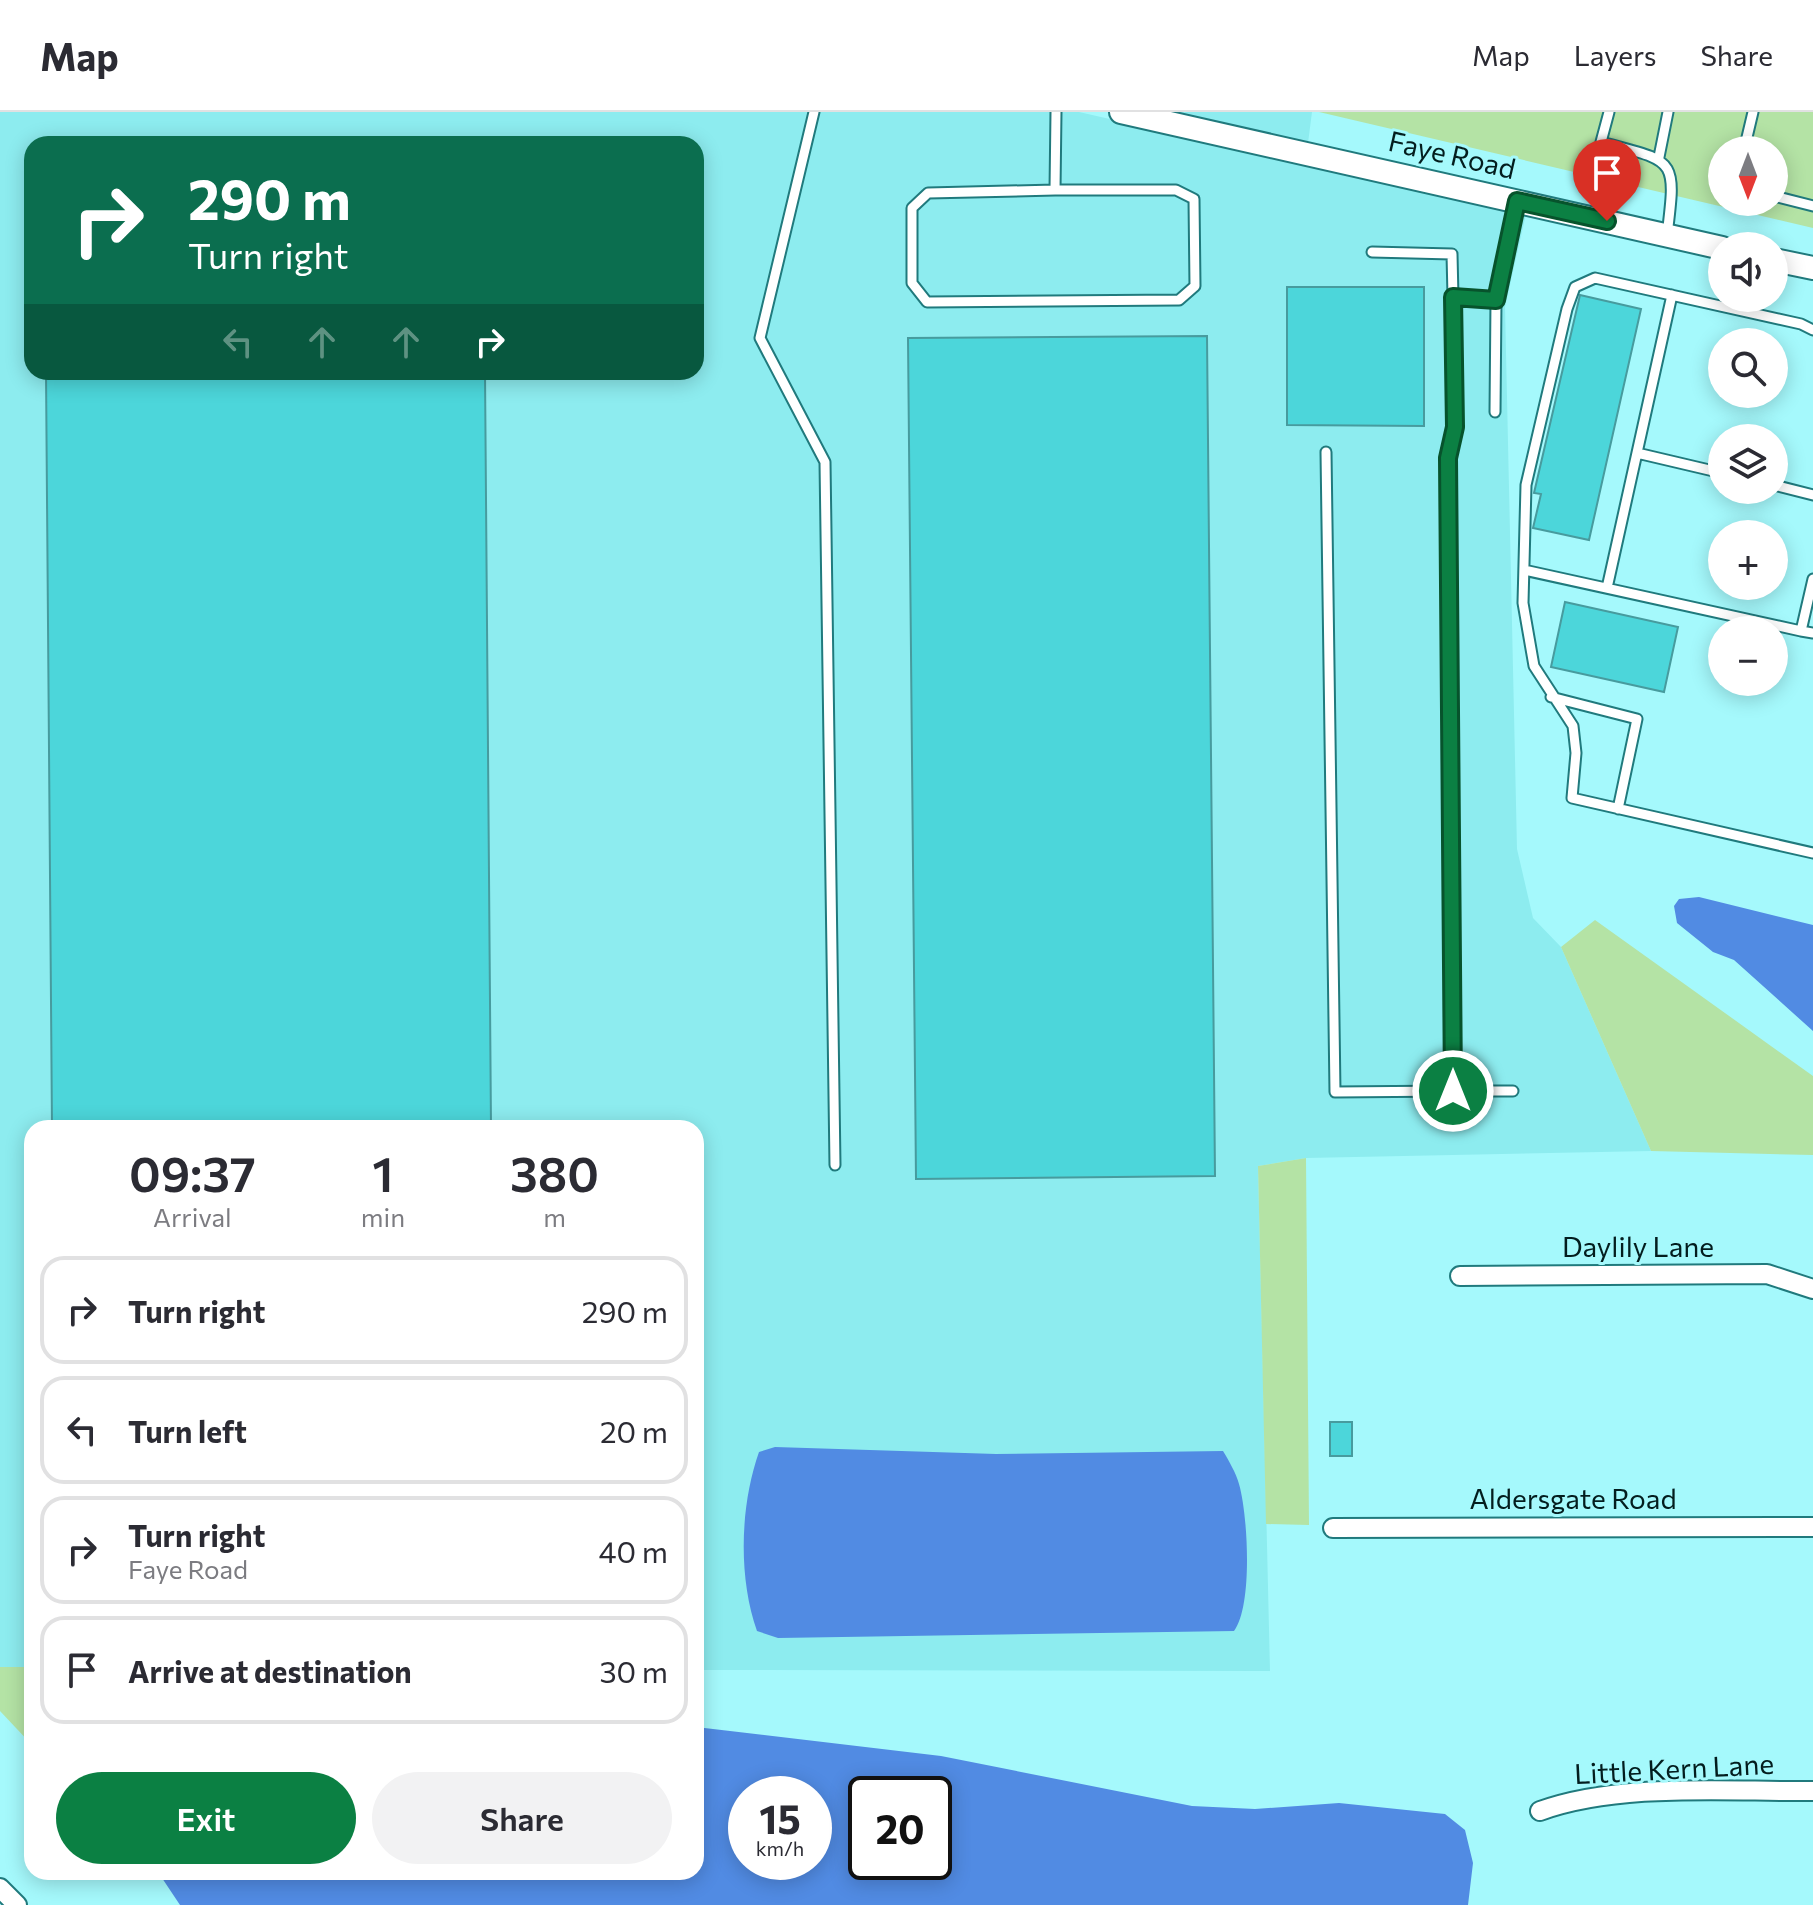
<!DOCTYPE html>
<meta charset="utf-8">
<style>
:root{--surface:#fff;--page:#f2f2f3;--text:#2b2b33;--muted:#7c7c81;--line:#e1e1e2;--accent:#0b8043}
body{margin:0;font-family:Commissioner,sans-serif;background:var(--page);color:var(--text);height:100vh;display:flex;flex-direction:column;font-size:30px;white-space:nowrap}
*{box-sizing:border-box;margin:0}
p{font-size:26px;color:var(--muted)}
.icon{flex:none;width:44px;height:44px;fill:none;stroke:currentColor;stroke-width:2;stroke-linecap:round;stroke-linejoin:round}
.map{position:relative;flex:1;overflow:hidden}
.drawer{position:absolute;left:24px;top:1008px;width:680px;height:760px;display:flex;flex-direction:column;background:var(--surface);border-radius:24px;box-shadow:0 4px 20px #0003}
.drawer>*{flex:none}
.banner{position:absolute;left:24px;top:24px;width:680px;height:244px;border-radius:24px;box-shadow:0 4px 20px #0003;background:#0b6e4f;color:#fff;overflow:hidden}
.needle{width:52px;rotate:180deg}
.buttons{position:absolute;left:1708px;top:24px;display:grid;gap:16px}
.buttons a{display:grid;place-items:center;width:80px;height:80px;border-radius:50%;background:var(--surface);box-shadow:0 4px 20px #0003;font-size:40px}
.speed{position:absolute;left:728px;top:1664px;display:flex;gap:16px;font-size:40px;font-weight:700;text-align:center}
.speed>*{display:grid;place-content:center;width:104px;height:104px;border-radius:50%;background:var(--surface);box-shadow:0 4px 20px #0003;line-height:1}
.speed small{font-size:20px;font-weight:400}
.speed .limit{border:4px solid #111;border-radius:12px;background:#fff;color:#111}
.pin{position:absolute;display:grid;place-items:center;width:68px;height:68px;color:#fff;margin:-82px -34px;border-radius:50% 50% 50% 0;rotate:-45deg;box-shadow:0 0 8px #0007}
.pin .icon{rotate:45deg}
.me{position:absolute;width:88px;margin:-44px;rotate:0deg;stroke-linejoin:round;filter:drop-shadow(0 0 6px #0008)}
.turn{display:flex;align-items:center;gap:28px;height:168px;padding:0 32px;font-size:36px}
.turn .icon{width:104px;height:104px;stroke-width:2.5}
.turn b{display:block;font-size:56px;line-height:68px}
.lanes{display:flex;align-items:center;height:76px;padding:0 32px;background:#0003;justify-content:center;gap:40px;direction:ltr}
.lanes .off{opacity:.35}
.eta{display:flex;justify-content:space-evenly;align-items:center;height:136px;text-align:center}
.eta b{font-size:48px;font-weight:600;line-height:56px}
.button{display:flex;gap:16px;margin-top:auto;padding:16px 32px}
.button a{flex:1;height:92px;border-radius:48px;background:var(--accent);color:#fff;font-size:32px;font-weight:600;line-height:92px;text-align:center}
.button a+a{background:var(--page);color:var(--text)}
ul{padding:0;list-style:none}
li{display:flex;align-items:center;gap:24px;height:108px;margin:0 16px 12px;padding:0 16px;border:4px solid var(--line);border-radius:24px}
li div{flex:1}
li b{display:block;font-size:30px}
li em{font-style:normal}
header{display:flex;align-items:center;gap:48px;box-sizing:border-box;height:112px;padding:0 40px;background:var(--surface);border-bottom:2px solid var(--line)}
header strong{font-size:38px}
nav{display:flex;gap:44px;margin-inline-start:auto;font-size:28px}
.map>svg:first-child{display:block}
.built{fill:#8decef;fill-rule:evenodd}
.green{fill:#b4e3a5;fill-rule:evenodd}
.water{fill:#518be3;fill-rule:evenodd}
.building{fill:#4cd6da;stroke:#479b9e;stroke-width:2}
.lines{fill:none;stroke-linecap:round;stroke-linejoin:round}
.service-casing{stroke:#207a7d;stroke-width:13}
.minor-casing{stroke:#207a7d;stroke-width:22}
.tertiary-casing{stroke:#207a7d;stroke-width:26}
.service{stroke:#fff;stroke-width:9}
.minor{stroke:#fff;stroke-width:18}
.tertiary{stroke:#fff;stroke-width:22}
.route-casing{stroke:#07532c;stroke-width:20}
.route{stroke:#0b8043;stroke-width:14}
.labels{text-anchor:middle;stroke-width:6;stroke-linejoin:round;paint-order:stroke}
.street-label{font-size:28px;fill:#031d1e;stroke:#a5f9fc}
</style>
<header>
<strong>Map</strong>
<nav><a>Map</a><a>Layers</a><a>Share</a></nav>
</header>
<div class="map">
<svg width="1813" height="1793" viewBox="0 0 1813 1793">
<rect width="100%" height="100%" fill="#a5f9fc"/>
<path class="built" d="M0,0H1079L1526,102L1505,195L1517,737L1533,806L1561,835L1651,1039L1306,1046L1258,1054L1270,1559L696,1558V1016H32V1555H0ZM32,32H696V260H32Z
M1172,0H1312L1308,31Z"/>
<path class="green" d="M1319,0H1813V116ZM1722,38H1774V90H1722Z
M1595,808L1813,964V1043L1651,1039L1561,835Z
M1306,1046L1309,1413L1266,1412L1258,1054Z
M0,1555H32V1633L0,1599Z"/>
<path class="water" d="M1699,785L1813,813V919L1734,848L1713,840L1677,811L1674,794L1679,787Z
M775,1335L996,1342L1223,1339C1229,1349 1236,1361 1239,1372C1248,1403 1253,1494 1234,1519L778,1526L757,1519C738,1465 740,1394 759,1340Z
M696,1615L941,1644L1192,1694L1255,1697L1339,1691L1445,1702L1465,1718L1473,1751L1468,1793H180L158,1760H696ZM746,1682H814V1750H746ZM866,1682H934V1750H866Z"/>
<path class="building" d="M1287,175H1424V314L1287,313Z
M1580,183L1641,197L1589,428L1533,416L1541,382L1534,381Z
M1207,224L1215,1064L916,1067L908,226Z
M46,260H485L491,1016H52Z
M1565,490L1678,515L1664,580L1551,555Z
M1330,1310H1352V1344H1330Z"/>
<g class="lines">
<g class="service-casing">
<path id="service" d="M814,0L760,226L825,350L835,1053
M1609,0L1601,30C1675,50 1677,44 1667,123
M1744,38L1753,0
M1659,45L1668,0
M1055,78H1176L1194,87L1195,174L1179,188L927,190L912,171V96L928,81Z
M1055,78L1056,0
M1774,84L1813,94
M1372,140L1452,142L1453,185L1496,188
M1813,218L1801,212L1595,166L1575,175L1567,197L1526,373L1523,491L1534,554L1573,614L1576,641L1572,686L1813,741
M1495,300L1496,188L1517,89
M1326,340L1335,980L1453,979L1448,346L1455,315L1453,185
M1637,341L1722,361
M1774,373L1813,383
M1524,458L1801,519
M1813,467L1801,519L1813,521
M1607,476L1672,183
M1551,585L1637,607L1618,697
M1453,979H1513"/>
</g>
<g class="minor-casing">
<path id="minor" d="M1460,1164L1767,1162L1813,1177
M1333,1416L1813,1415
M1540,1699C1620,1670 1728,1680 1813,1679
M0,1776L17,1793"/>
</g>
<g class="tertiary-casing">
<path id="tertiary" d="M1121,0L1722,136
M1774,148L1813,156"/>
</g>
<use href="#service" class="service"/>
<use href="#minor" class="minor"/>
<use href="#tertiary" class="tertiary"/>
</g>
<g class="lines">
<g class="route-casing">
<path id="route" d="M1453,979L1448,346L1455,315L1453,185L1496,188L1517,89L1607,109"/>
</g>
<use href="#route" class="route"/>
</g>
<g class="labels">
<g class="street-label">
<text transform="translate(1452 43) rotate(13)" y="10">Faye Road</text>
<text x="1638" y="1145">Daylily Lane</text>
<text x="1573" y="1397">Aldersgate Road</text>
<text transform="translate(1674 1657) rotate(-3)" y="10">Little Kern Lane</text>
</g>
</g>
</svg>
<div class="buttons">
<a><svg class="needle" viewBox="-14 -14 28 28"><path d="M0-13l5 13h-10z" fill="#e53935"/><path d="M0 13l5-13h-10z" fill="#7c7c81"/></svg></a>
<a><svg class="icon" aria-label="sound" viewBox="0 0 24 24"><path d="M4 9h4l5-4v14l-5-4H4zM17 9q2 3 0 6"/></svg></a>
<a><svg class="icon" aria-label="search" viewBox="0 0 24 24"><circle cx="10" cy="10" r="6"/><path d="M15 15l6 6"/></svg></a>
<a><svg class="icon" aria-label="layers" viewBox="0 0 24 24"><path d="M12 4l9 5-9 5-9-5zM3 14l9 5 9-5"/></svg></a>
<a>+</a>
<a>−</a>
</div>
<div class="speed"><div>15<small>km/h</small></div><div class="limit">20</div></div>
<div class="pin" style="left:1607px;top:109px;background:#d93025"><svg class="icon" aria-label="arrive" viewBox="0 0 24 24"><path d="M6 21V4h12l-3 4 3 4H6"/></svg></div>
<svg class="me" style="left:1453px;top:979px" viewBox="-20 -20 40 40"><circle r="17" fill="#0b8043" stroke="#fff" stroke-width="3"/><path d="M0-11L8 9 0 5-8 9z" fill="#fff"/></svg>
<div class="banner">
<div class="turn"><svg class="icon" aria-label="right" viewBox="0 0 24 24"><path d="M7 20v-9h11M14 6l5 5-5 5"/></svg><div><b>290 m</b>Turn right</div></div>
<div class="lanes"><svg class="icon off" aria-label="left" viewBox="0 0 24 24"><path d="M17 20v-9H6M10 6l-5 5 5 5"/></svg><svg class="icon off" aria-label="ahead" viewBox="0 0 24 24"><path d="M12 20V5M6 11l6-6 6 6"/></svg><svg class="icon off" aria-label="ahead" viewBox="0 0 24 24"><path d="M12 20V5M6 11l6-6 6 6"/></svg><svg class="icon" aria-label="right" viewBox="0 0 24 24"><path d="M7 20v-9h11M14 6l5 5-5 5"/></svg></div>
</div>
<section class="drawer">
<div class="eta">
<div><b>09:37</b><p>Arrival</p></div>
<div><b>1</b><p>min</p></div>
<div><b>380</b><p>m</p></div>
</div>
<ul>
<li><svg class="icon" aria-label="right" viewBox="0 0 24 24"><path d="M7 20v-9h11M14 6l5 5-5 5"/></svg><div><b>Turn right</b></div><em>290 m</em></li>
<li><svg class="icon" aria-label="left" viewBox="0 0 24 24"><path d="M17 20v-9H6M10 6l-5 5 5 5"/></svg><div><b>Turn left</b></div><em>20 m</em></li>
<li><svg class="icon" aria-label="right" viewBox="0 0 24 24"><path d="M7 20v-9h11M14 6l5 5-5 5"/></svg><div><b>Turn right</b><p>Faye Road</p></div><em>40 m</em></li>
<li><svg class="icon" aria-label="arrive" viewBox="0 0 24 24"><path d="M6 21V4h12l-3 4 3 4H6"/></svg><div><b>Arrive at destination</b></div><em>30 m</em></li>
</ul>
<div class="button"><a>Exit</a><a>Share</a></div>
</section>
</div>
